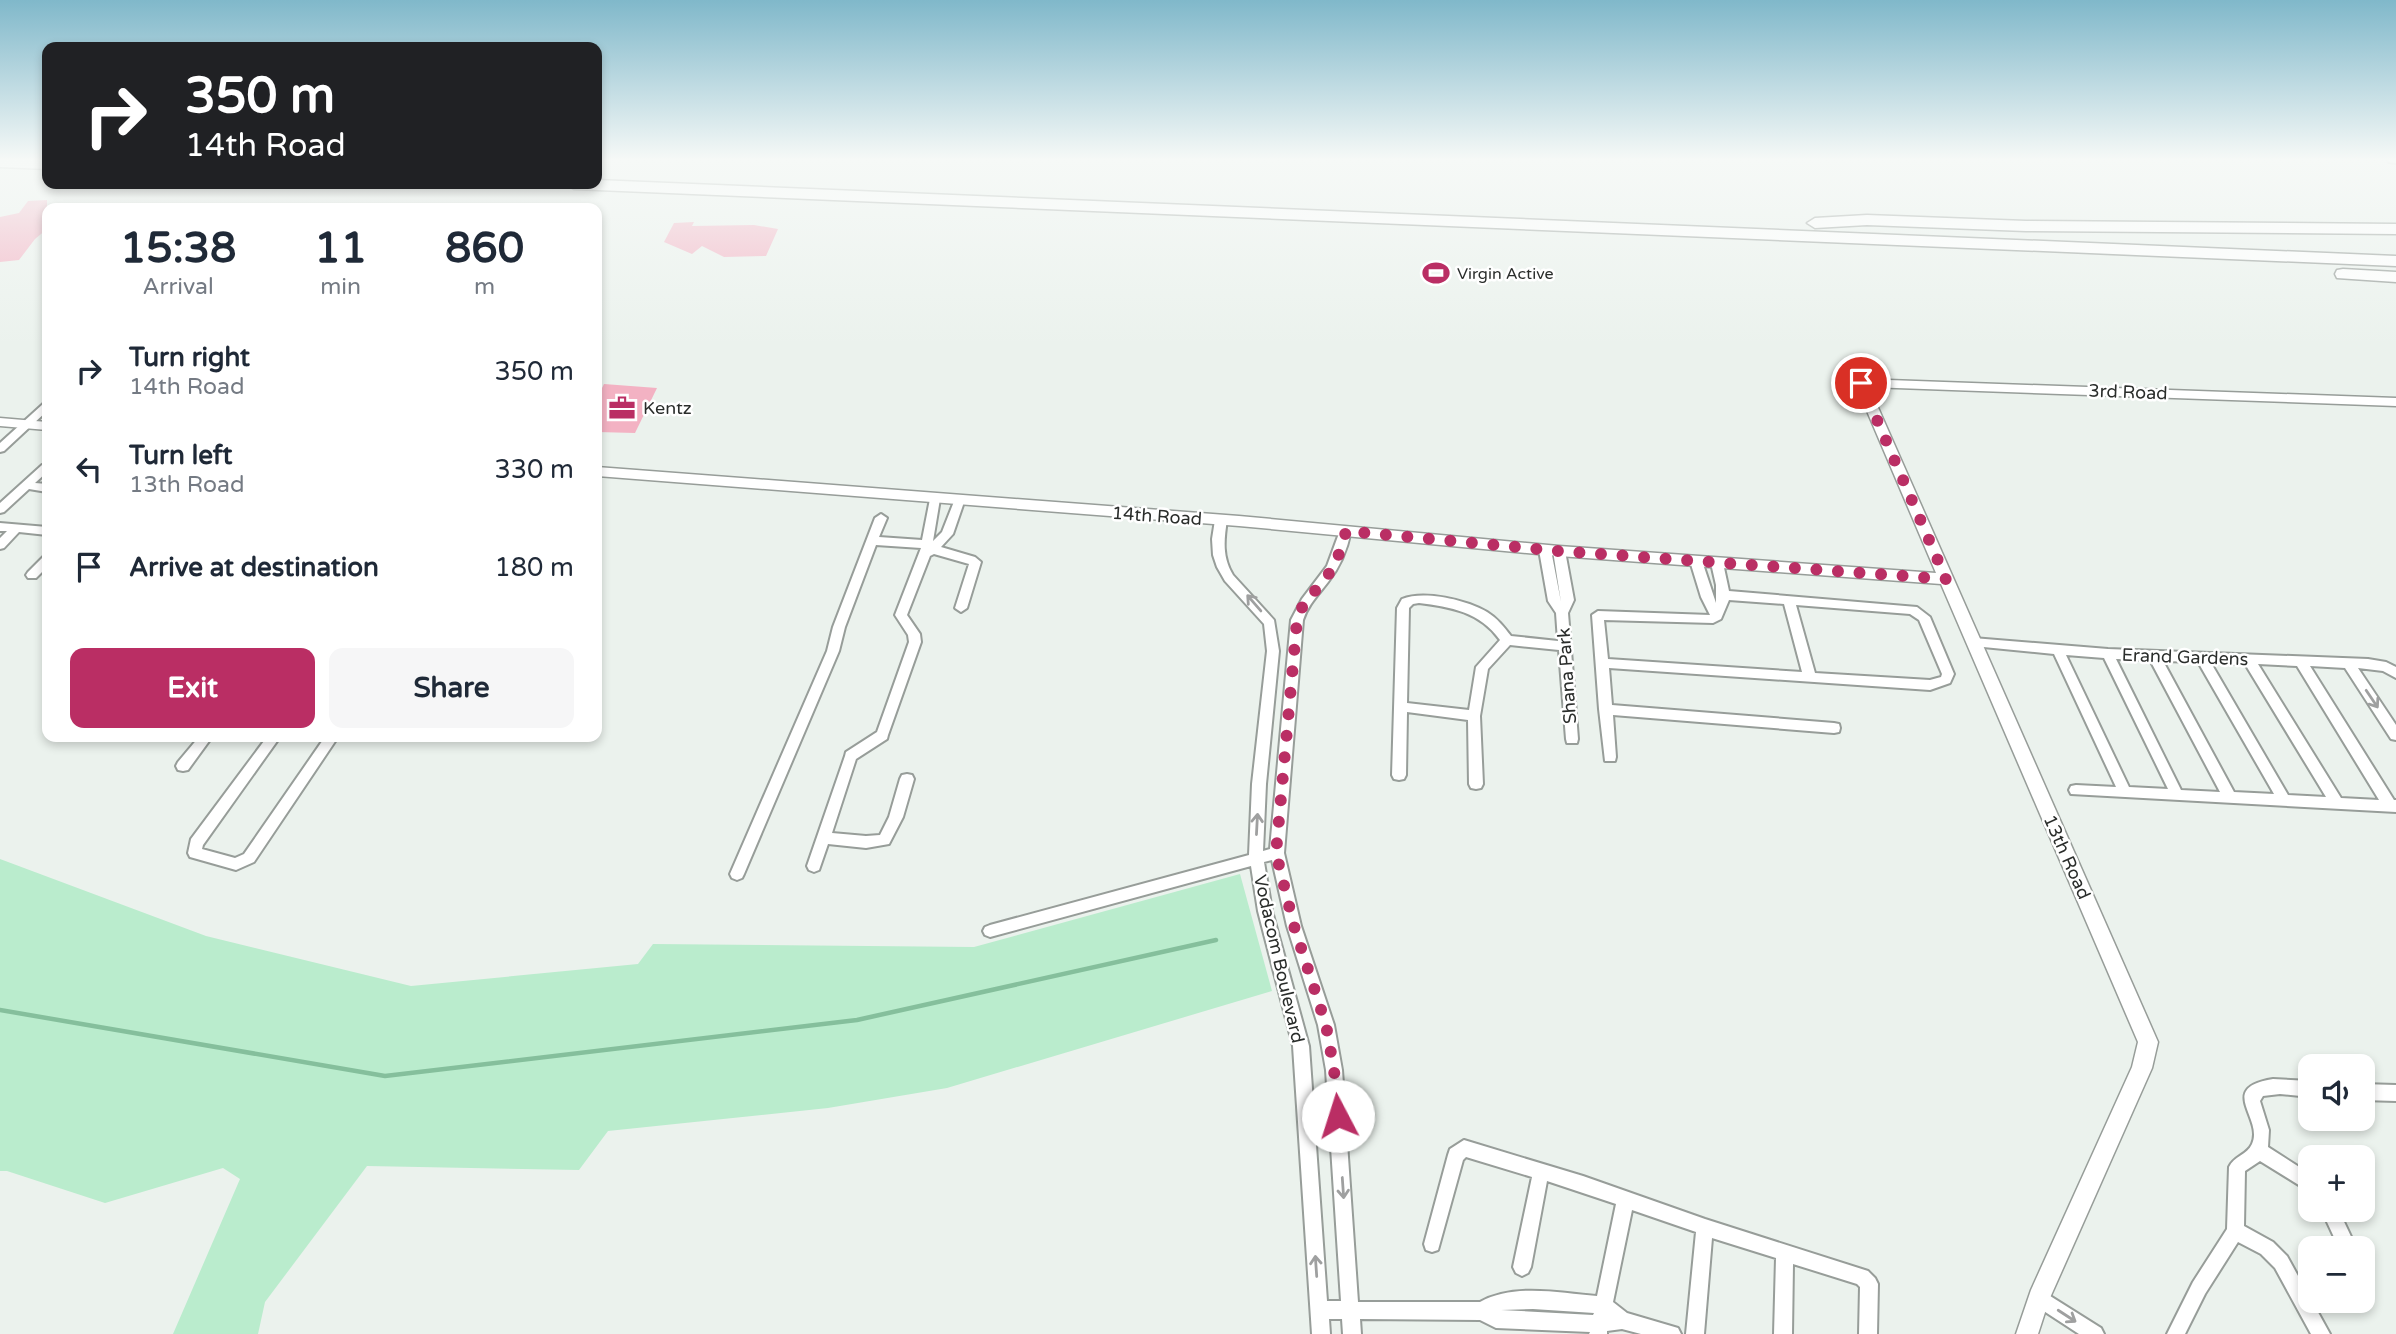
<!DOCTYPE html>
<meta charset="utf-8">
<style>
:root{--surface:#fff;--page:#f6f6f7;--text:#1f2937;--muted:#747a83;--accent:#ba2e64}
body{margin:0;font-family:"Varela Round",sans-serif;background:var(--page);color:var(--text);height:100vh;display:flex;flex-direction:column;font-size:26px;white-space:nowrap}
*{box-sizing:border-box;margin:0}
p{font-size:23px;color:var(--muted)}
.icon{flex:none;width:38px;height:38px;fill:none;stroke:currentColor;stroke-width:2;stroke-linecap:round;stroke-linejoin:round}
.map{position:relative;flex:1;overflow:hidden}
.sheet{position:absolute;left:42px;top:203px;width:560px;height:539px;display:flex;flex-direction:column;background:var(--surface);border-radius:14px;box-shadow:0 4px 10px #0003}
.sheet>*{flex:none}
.banner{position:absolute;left:42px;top:42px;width:560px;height:147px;border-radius:14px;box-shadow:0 4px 10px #0003;background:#202124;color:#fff;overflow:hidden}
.buttons{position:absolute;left:2298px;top:1054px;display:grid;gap:14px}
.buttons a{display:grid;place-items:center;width:77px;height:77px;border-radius:14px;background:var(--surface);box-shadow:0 4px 10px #0003;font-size:35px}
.pin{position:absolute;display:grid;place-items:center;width:60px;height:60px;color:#fff;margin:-30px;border:4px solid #fff;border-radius:50%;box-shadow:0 2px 7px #0007}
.me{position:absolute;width:77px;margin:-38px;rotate:355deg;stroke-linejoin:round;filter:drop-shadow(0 0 5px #0008)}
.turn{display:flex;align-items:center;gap:24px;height:147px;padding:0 28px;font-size:32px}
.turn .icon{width:91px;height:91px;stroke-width:2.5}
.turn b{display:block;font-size:49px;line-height:60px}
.eta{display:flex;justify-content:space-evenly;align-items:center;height:119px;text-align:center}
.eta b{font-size:42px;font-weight:800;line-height:49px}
.button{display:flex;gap:14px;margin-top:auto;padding:14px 28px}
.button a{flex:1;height:80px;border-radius:14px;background:var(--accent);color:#fff;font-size:28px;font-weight:800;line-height:80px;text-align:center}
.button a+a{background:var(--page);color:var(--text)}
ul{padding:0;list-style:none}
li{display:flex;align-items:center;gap:21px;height:98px;padding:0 28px}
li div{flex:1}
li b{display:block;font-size:26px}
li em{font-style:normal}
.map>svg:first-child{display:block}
.green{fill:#baeccd}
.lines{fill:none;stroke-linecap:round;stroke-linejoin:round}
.stream{stroke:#85bf9c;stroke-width:4.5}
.building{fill:#f3b2c3}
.minor-casing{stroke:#979d99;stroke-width:4}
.tertiary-casing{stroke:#979d99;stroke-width:3}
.motorway-casing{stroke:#979d99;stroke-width:3}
.minor{fill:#fff;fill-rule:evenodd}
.tertiary{fill:#fff;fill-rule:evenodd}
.motorway{fill:#fff;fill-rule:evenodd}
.oneway{stroke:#9fa0a0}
.route{stroke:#ba2e64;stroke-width:12;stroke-dasharray:0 21.6}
.labels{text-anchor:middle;stroke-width:5;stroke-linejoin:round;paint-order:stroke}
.far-poi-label{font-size:16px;fill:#2a2d2b;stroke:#fff;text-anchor:start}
.street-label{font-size:18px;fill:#2a2d2b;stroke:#fff}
.poi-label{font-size:18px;fill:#2a2d2b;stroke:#fff;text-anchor:start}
</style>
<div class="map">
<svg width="2396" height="1334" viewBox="0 0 2396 1334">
<rect width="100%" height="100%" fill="#ebf2ed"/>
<path class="green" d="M0,859L206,936L411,986L638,964L653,944L974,947L1240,874L1272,991L947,1088L828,1108L608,1131L579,1170L367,1166L265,1302L258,1334H173L240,1179L223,1168L105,1203L7,1171H0Z"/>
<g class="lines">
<path class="stream" d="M0,1010L385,1076L857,1020L1216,940"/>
</g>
<path class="building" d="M47,200V229L35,239L19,260L0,262V217L19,213L28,201Z
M694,222L692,226L754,225L778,229L766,256L724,257L702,246L692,254L664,242L674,223Z
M604,384L657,388L635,433L597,432V398Z"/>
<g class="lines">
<g class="minor-casing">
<path id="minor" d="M2388,160H2396V163L2389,162Z
M47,403V411L4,451L0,452V443L43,404Z
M47,464V472L35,483L47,484V492L29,489L4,512L0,513V503L42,465Z
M935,495L940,499L933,541L942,532L955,499H963L964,502L953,534L941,547L975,557L981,562L967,608L961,612L955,608L969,564L934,554L930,556L907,615L920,634L921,642L888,735L887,739L856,759L832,833L866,836L880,835L889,817L900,779L902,775L907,774L912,775L914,779L903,817L889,844L866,848L828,844L819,870L814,872L809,870L807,866L845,756L846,752L877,732L909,642L908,635L895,615L921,548L876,545L845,627L839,651L744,874L742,878L737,880L732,878L730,874L827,651L833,627L875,518L881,514L887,518L879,537L922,540L930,499Z
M1221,516L1227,520C1224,540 1222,557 1233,575L1274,620L1279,651L1266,784L1263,851L1270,849L1291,620L1302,599L1327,566L1341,528L1345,527L1351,531C1347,550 1340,567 1328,582C1318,595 1308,605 1303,620L1284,853L1301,926L1334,1025L1342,1070L1358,1302H1480C1514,1283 1560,1293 1597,1296L1616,1204L1547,1181L1531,1267L1528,1273L1522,1276L1516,1273L1513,1267L1532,1177L1466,1157L1463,1160L1438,1250L1432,1252L1426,1250L1424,1244L1448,1155L1450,1149L1464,1140L1583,1176L1705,1219L1868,1271L1875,1278L1878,1284L1877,1334H1859L1860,1287L1857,1284L1793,1264L1792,1334H1774L1776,1258L1712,1238L1704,1334H1686L1696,1232L1632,1210L1613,1302L1627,1313L1678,1328L1681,1334H1641L1622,1329L1607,1331V1334H1589L1590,1332L1496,1328L1480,1320L1360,1319L1361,1334H1343L1342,1319H1329L1330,1334H1312L1293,1046L1258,911L1251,866L990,937L985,935L983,931L985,927L990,925L1249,855L1252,784L1267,651L1264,624L1225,581L1217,567L1213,555L1212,539L1215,520ZM1272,860L1287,926L1318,1025L1326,1070L1341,1301H1327L1309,1046L1272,911L1264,862ZM1533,1309L1594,1313L1593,1315L1501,1310Z
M0,523L47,527V535L19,532L4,548L0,549V538L7,531H0Z
M1545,546L1551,550L1561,602L1553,551L1559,547L1565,551L1574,600L1568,613L1578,739L1577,743H1567L1566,739L1559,650L1510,645L1488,669L1480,716L1483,784L1481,788L1476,789L1471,788L1469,784L1468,720L1407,712L1406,775L1404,779L1399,780L1394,779L1392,775L1397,608L1402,599C1424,590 1467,600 1487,612C1497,618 1504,627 1511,636L1558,641L1556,613L1548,601L1539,550ZM1419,603C1451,607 1480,612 1500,640L1476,667L1469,710L1407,703L1409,608L1413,604Z
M47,556V567L36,578H28L26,575L28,572L43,557Z
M1696,557L1702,561L1716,603V585L1711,563L1717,559L1723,563L1729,591L1917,607L1930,617L1954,674L1950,683L1930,690L1609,668L1612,705L1834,723L1839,724L1840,728L1839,732L1834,733L1613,715L1616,757L1615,761H1605L1599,709L1592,615L1598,611L1710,615L1701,597L1690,561ZM1729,600L1784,604L1802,672L1608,659L1604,620L1713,623L1721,619ZM1796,605L1910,614L1919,620L1942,674L1941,677L1930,680L1815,673Z
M1973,638L2108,649L2368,659L2386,662L2396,667V678L2383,671L2358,668L2396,725V740L2391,739L2345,668L2310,666L2394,800H2396V812L2071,794L2069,790L2071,786L2076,785L2116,787L2054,654L1973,646L1967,642ZM2066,655L2104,658L2168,789L2129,787ZM2116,659L2150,660L2220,792L2181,790ZM2163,661L2198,662L2274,794L2234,792ZM2211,663L2245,664L2326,797L2288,795ZM2258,664L2297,666L2379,800L2341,798Z
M199,737H212L188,770L183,771L178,770L176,766L178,762Z
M267,737H280L203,845L202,849L235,858L244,854L325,737H338L254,862L236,870L190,857L188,853L191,839Z
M2273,1079L2310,1081V1097L2280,1094L2263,1096L2260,1101L2269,1130L2268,1147L2310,1174V1192L2260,1161L2245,1171L2244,1226L2273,1242L2287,1256L2330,1334H2311L2275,1268L2261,1254L2238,1242L2205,1294L2185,1334H2167L2193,1282L2227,1229L2229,1167C2234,1156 2247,1155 2252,1144C2264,1118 2216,1088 2273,1079Z
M2362,1084L2396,1085V1101L2362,1100Z
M2321,1209H2338L2355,1245L2354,1248H2339Z
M2039,1289L2101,1328L2104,1334H2079L2033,1304L2030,1298L2033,1292Z"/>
</g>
<g class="tertiary-casing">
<path id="tertiary" d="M1861,379L2396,398V406L1869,387L2158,1042L2152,1068L2049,1300L2038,1334H2016L2031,1290L2132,1067L2138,1042L1941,584L1559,556L1239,526L597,476V467L1239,516L1559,546L1936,573L1855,383Z
M0,418L47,422V430L0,426Z"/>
</g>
<g class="motorway-casing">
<path id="motorway" d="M0,160H47V169L0,167Z
M597,180L2396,256V266L574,189L566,184H597Z
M1867,215L2026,221L2396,224V234L2026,231L1867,225L1815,228L1807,223L1815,218Z
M2343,269L2396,272V282L2337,278L2335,274L2337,270Z"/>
</g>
<use href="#minor" class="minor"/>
<use href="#tertiary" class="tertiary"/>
<use href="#motorway" class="motorway"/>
</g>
<defs><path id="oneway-shaft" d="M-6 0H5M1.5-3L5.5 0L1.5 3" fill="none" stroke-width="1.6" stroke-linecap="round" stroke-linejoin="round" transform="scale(1.75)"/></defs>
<g class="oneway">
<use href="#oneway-shaft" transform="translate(1254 603) rotate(-131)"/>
<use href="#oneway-shaft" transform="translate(2372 699) rotate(56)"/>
<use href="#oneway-shaft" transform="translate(1257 824) rotate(-87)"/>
<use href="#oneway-shaft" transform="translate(1343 1188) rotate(86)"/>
<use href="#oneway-shaft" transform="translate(1316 1266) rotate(-94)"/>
<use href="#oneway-shaft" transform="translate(2067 1316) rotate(33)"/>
</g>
<linearGradient id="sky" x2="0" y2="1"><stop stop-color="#80b8ca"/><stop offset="0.46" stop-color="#f6f9f7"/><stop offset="1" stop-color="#f6f9f7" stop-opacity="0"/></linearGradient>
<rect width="2396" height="347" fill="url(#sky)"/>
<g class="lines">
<path class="route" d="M1338,1116L1334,1070L1326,1025L1294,926L1276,853L1297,620C1304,598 1313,595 1326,578C1336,564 1342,548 1346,531L1559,551L1946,579L1861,383"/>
</g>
<defs>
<g id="stadium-bare" transform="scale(2.1)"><path d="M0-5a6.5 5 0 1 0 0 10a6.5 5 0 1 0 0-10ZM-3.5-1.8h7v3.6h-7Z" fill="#ba2e64" stroke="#fff" stroke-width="2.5" paint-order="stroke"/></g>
<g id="office-bare" transform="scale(2.1)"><path d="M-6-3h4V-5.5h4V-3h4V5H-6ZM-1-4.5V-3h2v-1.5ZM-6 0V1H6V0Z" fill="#ba2e64" stroke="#fff" stroke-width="2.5" paint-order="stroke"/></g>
</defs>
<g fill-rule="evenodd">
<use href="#stadium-bare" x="1436" y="273"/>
<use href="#office-bare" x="622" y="408"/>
</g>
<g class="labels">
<g class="far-poi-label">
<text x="1457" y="279">Virgin Active</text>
</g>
<g class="street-label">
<text transform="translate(2128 392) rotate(2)" y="6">3rd Road</text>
<text transform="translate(1157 516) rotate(4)" y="6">14th Road</text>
<text transform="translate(2185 657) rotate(2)" y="6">Erand Gardens</text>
<text transform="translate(1567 676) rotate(-94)" y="6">Shana Park</text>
<text transform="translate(2067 857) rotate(66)" y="6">13th Road</text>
<text transform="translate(1279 959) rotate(77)" y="6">Vodacom Boulevard</text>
</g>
<g class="poi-label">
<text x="643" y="414">Kentz</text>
</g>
</g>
</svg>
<div class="buttons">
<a><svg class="icon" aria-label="sound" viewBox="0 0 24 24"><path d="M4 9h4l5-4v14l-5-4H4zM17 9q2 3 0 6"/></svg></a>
<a>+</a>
<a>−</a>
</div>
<div class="pin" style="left:1861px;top:383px;background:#d93025"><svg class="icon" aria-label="arrive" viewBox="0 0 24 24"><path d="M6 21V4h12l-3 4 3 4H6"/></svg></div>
<svg class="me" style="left:1338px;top:1116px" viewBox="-20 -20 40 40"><circle r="19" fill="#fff"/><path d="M0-13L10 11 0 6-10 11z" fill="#ba2e64"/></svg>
<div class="banner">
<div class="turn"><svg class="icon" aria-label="right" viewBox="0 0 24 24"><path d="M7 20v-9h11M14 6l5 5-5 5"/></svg><div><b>350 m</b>14th Road</div></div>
</div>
<section class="sheet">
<div class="eta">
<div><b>15:38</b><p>Arrival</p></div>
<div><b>11</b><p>min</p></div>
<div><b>860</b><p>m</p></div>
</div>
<ul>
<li><svg class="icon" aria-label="right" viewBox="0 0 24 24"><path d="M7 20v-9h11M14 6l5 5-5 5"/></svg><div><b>Turn right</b><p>14th Road</p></div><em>350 m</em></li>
<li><svg class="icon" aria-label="left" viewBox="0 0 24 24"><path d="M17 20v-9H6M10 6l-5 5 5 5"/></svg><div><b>Turn left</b><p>13th Road</p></div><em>330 m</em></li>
<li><svg class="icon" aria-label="arrive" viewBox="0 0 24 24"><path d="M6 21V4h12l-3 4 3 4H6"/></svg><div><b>Arrive at destination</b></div><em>180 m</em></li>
</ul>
<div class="button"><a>Exit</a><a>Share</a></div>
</section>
</div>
